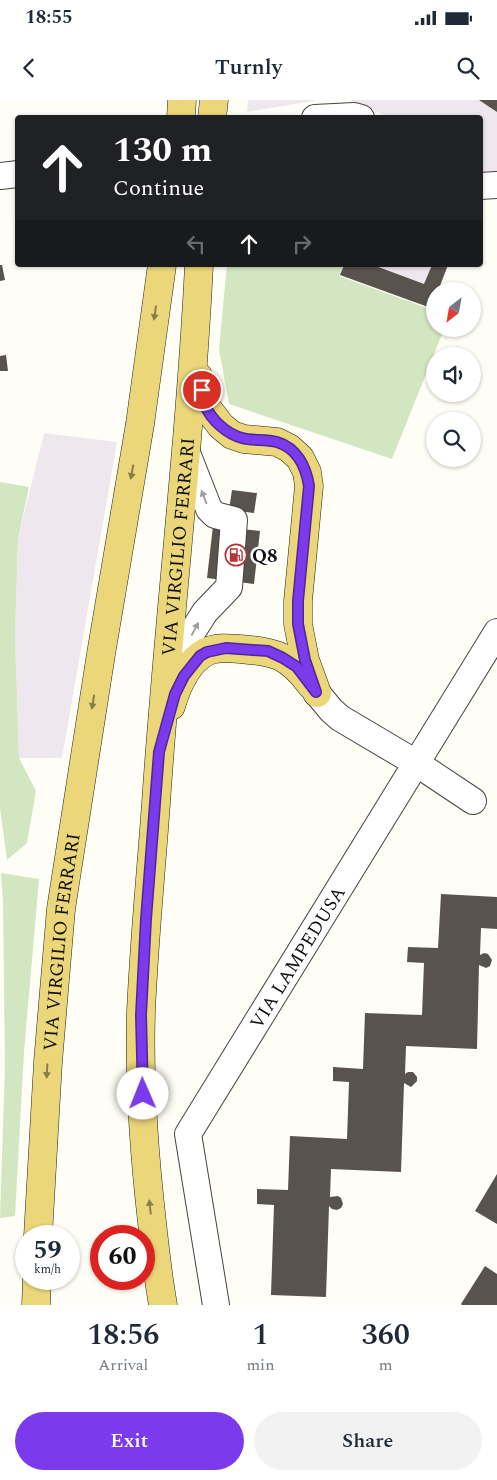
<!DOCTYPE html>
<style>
:root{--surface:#fff;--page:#f2f2f3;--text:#1f2937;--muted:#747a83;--accent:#7c3aed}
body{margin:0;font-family:Spectral,serif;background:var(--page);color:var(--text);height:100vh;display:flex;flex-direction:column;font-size:19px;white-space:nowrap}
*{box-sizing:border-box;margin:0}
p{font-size:16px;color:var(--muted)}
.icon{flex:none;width:28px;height:28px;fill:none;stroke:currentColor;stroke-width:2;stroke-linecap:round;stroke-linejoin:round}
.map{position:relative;height:1205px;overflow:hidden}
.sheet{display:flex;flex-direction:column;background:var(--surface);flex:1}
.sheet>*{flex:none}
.banner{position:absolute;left:15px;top:15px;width:468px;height:152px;border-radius:5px;box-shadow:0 1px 4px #0004;background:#202124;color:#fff;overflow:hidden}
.needle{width:32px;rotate:211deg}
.controls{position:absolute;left:426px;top:182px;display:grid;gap:10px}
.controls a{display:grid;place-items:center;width:55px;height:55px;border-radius:50%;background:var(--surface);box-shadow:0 1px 4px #0004;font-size:25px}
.speed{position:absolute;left:15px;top:1125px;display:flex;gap:10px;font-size:25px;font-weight:700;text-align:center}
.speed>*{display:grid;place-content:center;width:65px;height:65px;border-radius:50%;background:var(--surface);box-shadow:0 1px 4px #0004;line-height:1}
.speed small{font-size:12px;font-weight:400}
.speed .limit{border:8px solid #d22;background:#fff;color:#111}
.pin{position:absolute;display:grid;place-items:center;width:42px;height:42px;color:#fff;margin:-21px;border:2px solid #fff;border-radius:50%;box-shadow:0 1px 5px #0007}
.me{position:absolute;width:55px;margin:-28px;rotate:359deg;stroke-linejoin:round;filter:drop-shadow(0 0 4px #0008)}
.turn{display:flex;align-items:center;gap:18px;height:105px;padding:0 15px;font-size:22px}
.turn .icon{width:65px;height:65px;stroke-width:2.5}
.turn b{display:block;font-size:35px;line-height:42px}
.lanes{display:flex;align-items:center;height:48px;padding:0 15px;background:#0003;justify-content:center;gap:25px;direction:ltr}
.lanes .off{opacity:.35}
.eta{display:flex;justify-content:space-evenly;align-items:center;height:85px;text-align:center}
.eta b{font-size:30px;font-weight:600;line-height:35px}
.button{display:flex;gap:10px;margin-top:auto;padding:10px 15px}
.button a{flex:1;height:58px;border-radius:30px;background:var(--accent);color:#fff;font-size:20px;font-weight:600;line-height:58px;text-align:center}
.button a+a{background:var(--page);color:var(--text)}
.status{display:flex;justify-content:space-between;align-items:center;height:35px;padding:0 25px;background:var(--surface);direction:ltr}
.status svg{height:14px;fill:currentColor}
header{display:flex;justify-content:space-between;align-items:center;height:65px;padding:0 15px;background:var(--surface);font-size:22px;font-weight:600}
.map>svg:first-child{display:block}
.industrial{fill:#eee7ee}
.green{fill:#d2e6c1}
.building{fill:#59534e}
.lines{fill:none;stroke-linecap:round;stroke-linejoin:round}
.minor-casing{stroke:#444;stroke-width:28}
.major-casing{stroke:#222;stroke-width:29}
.minor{stroke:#fff;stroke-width:26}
.major{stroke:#ebd679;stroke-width:28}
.oneway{fill:#897d4a}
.oneway2{fill:#a0a0a0}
.route-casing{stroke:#51269a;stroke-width:12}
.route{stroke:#7c3aed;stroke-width:9}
.labels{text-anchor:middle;stroke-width:5;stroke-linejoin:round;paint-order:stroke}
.street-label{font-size:19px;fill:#111;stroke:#fff}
.poi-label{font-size:19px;font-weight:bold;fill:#111;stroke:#fff;text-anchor:start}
</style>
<div class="status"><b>18:55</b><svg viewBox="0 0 49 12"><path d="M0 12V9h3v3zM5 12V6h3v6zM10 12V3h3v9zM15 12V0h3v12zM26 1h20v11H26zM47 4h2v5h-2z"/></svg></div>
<header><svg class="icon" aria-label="back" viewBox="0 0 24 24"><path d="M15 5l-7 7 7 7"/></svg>Turnly<svg class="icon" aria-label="search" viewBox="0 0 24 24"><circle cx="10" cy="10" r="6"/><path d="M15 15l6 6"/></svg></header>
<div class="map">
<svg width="497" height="1205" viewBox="0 0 497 1205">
<rect width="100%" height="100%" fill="#fefdf6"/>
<path class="industrial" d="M248,0H318L247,12Z
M349,0H497V72L488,75L480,71V18L389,17Z
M344,165H448L438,191H435V199L431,208L340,175Z
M44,333L117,342L62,658H19L15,535L18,438Z"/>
<path class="green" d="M227,165H343L339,176L435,211V229H444L392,359L229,304L219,249Z
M0,382L29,387L18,438L15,535L19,658L36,691L27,743L7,760L0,708Z
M1,773L39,779L24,952L15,1116L0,1118L5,966L3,802Z"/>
<path class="building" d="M479,0H497V12Z
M0,165H2L5,180L0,181Z
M344,165H373L424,184L432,165H448L438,191H435V199L431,208L340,175Z
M6,255L8,271H0V256Z
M232,390L257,393L254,413L229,410Z
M213,426L260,431L254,484L207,478Z
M441,794L497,797V829L481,828L480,855L484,853L488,854L492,860L490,866L486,868L479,865L477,949L406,946L405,974L408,972H413L417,977V981L411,987L404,983L401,1072L331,1069L330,1097L338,1096L341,1098L343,1104L341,1108L337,1110L332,1109L329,1106L326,1197L271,1195L274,1105L257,1104V1089L288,1090L290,1036L347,1039L349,982L333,981V967L363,969L365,913L422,915L424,863L407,862L408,847L438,848Z
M497,1074V1124L475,1111Z
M485,1166L497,1174V1205H462L461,1204Z"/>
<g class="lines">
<g class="minor-casing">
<g id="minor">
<path d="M315,18L354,16L361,18"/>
<path d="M0,76L18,74"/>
<path d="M480,86L497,85"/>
<path d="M184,576L191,534L205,512L229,487L234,420L215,415L209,409L187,353"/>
<path d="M317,593L331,610L340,618L416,663L473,701"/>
<path id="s1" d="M216,1205L188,1034L497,532"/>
</g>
</g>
<g class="major-casing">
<g id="major">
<path d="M181,18L182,0"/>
<path d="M212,18L214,0"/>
<path d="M198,276L205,305L221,326L232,335L244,339L277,342L289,348L300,358L307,372L309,386L298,501V524L305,560L317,593"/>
<path d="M171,606C177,586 187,562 206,552C216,547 228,548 240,549C276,552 289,555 311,585"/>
<path id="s2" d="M38,1136L48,962L61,809L101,554L140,324L162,165"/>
<path d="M36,1205L37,1179"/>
<path id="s3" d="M163,1205C158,1177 155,1150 152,1122C144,1053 139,982 141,912C144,842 151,773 156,703C168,524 190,345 199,165"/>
</g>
</g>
<use href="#minor" class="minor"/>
<use href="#major" class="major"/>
</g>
<defs><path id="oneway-solid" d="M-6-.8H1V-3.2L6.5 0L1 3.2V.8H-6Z" transform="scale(1.25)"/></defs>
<g class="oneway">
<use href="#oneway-solid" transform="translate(155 213) rotate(98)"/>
<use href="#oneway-solid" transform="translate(132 372) rotate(100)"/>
<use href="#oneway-solid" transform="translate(93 602) rotate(99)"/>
<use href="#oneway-solid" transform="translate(47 971) rotate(93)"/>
<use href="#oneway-solid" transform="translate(150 1107) rotate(-96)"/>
</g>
<g class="oneway2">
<use href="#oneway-solid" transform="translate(204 397) rotate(-111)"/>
<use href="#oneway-solid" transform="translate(195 529) rotate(-62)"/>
</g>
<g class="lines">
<g class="route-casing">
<path id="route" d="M143,994L141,915L146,819L159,652L175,594L184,576L200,556L207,552L226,548L268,551L283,558L297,567L316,592L305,560L298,524V501L309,386C306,367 297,348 277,342C265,339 253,341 242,338C227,334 211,320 205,305C203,301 203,295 202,290"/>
</g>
<use href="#route" class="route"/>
</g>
<defs>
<g id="fuel-ring" transform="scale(1.125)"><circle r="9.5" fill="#fff" stroke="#b43736" stroke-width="1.5"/><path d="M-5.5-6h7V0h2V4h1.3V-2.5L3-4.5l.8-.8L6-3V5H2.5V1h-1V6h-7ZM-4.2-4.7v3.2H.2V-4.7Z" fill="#b43736"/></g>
</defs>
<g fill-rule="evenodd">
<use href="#fuel-ring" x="236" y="455"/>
</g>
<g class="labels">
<g class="street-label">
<text dy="7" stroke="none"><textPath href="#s3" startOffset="761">VIA VIRGILIO FERRARI</textPath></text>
<text dy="7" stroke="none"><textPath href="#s2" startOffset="295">VIA VIRGILIO FERRARI</textPath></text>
<text dy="7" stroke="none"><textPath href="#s1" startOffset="381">VIA LAMPEDUSA</textPath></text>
</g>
<g class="poi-label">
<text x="252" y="462">Q8</text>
</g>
</g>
</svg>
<div class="controls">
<a><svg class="needle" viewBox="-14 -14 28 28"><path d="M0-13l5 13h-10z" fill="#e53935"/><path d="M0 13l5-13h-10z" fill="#747a83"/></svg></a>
<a><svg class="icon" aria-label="sound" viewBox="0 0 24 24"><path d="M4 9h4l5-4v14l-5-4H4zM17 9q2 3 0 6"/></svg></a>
<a><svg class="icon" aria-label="search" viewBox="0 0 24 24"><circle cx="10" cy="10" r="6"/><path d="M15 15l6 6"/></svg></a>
</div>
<div class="speed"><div>59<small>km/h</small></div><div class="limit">60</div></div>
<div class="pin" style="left:202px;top:290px;background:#d93025"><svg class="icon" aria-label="arrive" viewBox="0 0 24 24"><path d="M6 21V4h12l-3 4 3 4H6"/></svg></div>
<svg class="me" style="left:143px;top:994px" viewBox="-20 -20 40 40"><circle r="19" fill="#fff"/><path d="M0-13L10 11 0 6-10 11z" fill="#7c3aed"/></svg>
<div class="banner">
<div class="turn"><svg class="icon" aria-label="ahead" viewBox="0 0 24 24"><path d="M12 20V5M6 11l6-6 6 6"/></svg><div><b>130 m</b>Continue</div></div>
<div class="lanes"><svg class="icon off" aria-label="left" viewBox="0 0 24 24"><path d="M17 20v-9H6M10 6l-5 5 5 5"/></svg><svg class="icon" aria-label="ahead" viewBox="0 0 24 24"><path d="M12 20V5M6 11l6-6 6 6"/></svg><svg class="icon off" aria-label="right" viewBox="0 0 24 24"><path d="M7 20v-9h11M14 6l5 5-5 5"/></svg></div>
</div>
</div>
<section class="sheet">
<div class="eta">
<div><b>18:56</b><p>Arrival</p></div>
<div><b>1</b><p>min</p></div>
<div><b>360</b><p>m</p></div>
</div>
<div class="button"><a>Exit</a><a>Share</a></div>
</section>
